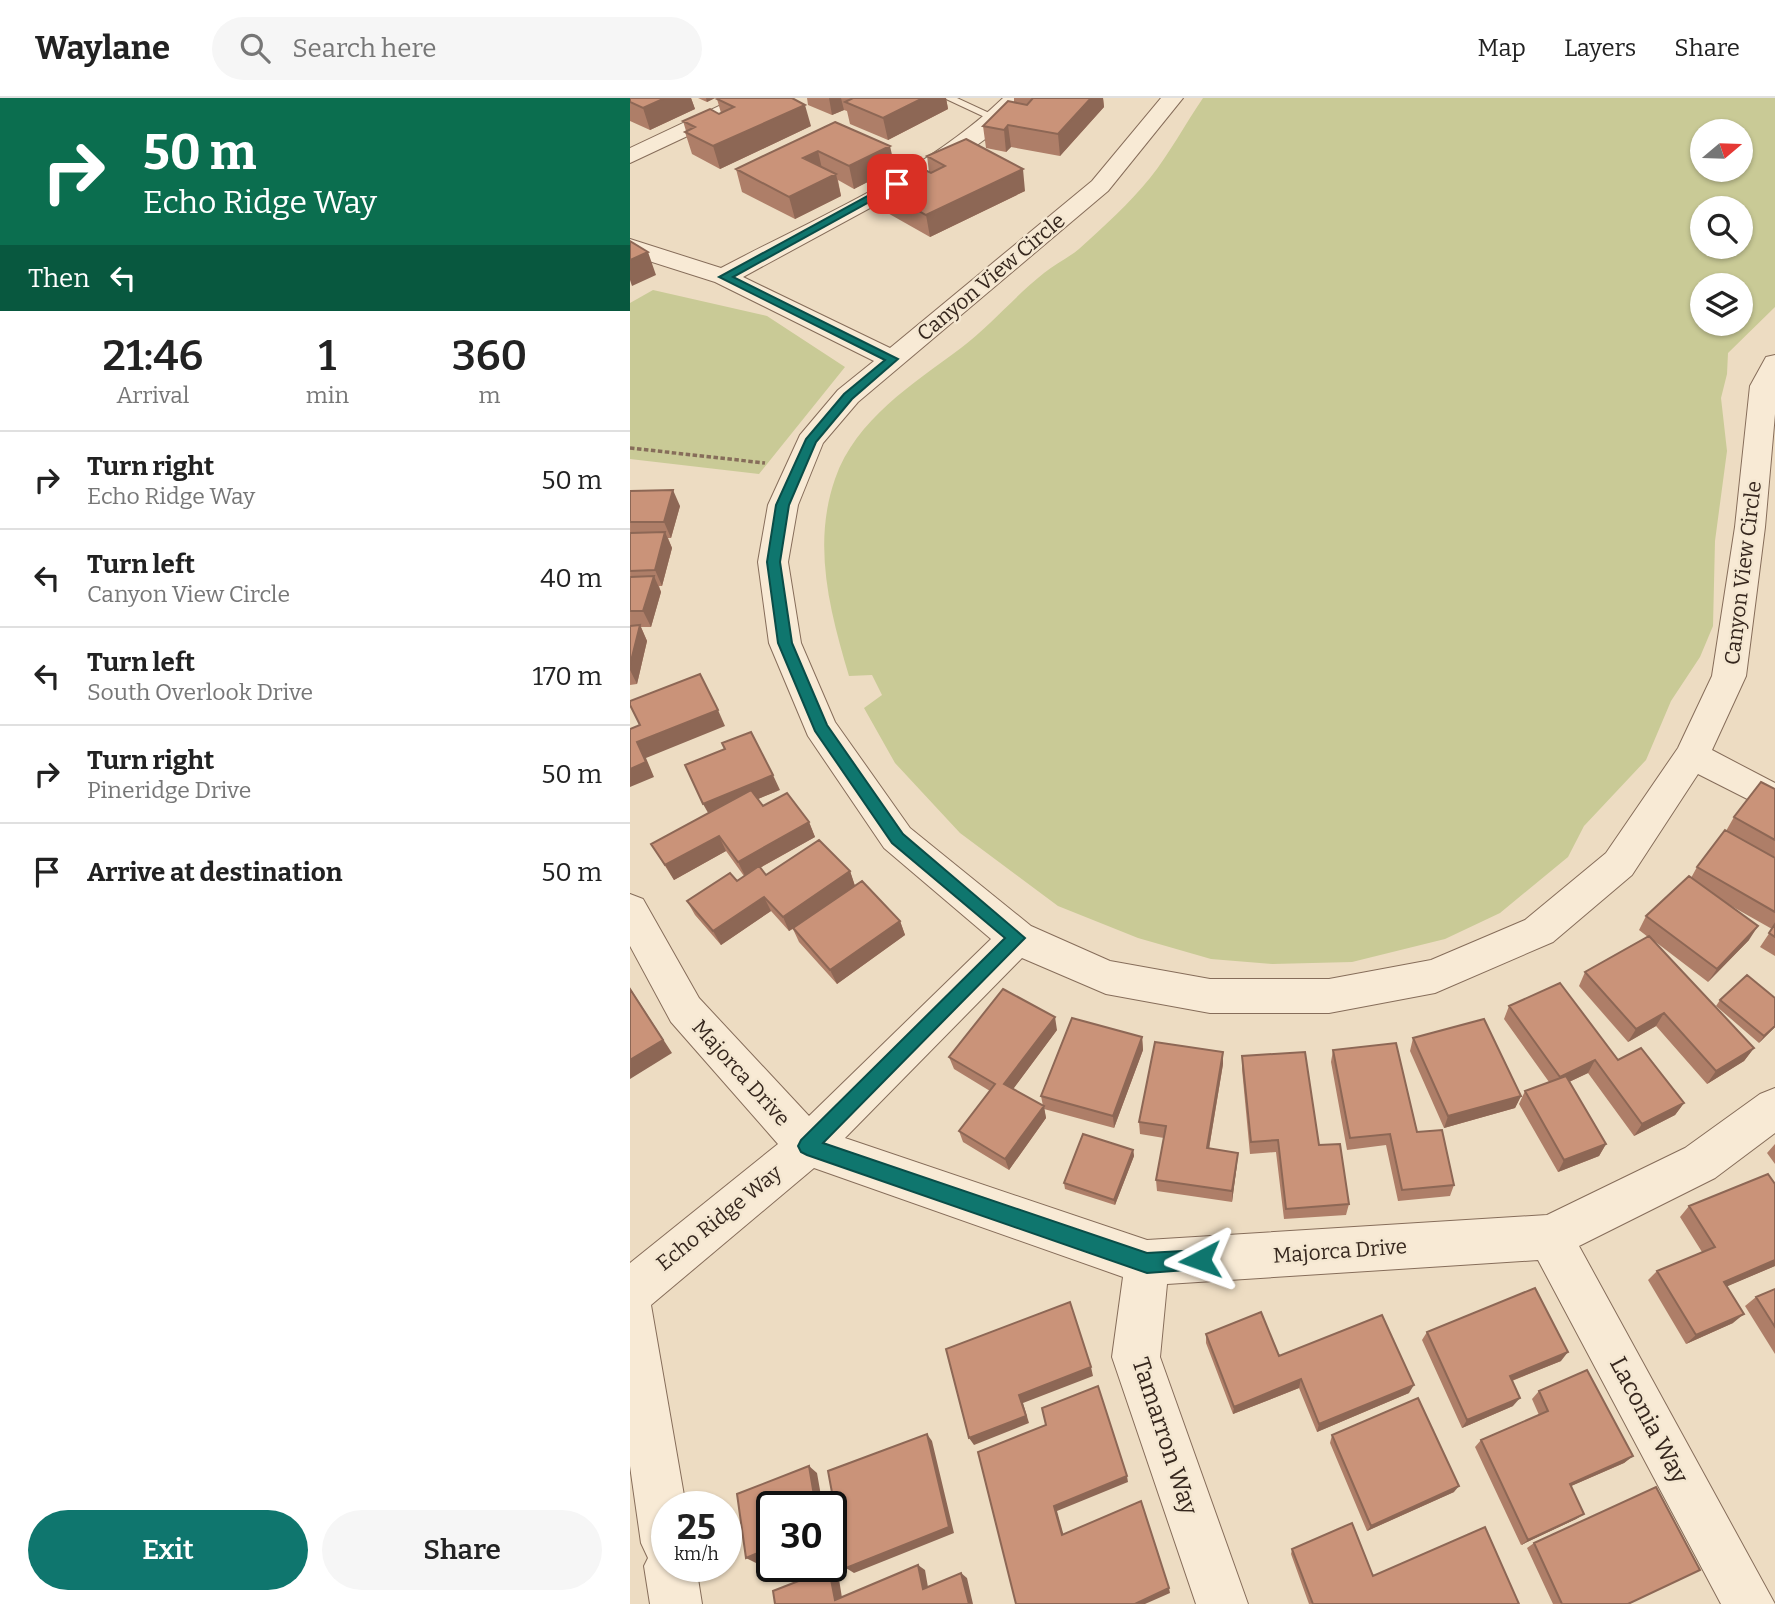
<!DOCTYPE html>
<style>
:root{--surface:#fff;--page:#f6f6f6;--text:#222;--muted:#767676;--line:#e0e0e0;--accent:#0f766e}
body{margin:0;font-family:Bitter,serif;background:var(--page);color:var(--text);height:100vh;display:flex;flex-direction:column;font-size:26px;white-space:nowrap}
*{box-sizing:border-box;margin:0}
p{font-size:23px;color:var(--muted)}
.icon{flex:none;width:38px;height:38px;fill:none;stroke:currentColor;stroke-width:2;stroke-linecap:round;stroke-linejoin:round}
.map{position:relative;flex:1;overflow:hidden}
.sheet{display:flex;flex-direction:column;background:var(--surface);width:630px}
.sheet>*{flex:none}
.top-card{background:#0b6e4f;color:#fff;overflow:hidden}
.needle{width:46px;rotate:71deg}
.buttons{position:absolute;left:1060px;top:21px;display:grid;gap:14px}
.buttons a{display:grid;place-items:center;width:63px;height:63px;border-radius:50%;background:var(--surface);box-shadow:0 2px 5px #0004;font-size:35px}
.speed{position:absolute;left:21px;top:1393px;display:flex;gap:14px;font-size:35px;font-weight:700;text-align:center}
.speed>*{display:grid;place-content:center;width:91px;height:91px;border-radius:50%;background:var(--surface);box-shadow:0 2px 5px #0004;line-height:1}
.speed small{font-size:18px;font-weight:400}
.speed .limit{border:4px solid #111;border-radius:10px;background:#fff;color:#111}
.pin{position:absolute;display:grid;place-items:center;width:60px;height:60px;color:#fff;margin:-30px;border-radius:14px;box-shadow:0 4px 10px #0006}
.me{position:absolute;width:77px;margin:-38px;rotate:266deg;stroke-linejoin:round;filter:drop-shadow(0 0 5px #0008)}
.turn{display:flex;align-items:center;gap:24px;height:147px;padding:0 28px;font-size:32px}
.turn .icon{width:91px;height:91px;stroke-width:2.5}
.turn b{display:block;font-size:49px;line-height:60px}
.then{display:flex;align-items:center;height:66px;padding:0 28px;background:#0003;gap:14px;font-size:26px}
.eta{display:flex;justify-content:space-evenly;align-items:center;height:119px;text-align:center}
.eta b{font-size:42px;font-weight:600;line-height:49px}
.action{display:flex;gap:14px;margin-top:auto;padding:14px 28px}
.action a{flex:1;height:80px;border-radius:42px;background:var(--accent);color:#fff;font-size:28px;font-weight:600;line-height:80px;text-align:center}
.action a+a{background:var(--page);color:var(--text)}
ul{padding:0;list-style:none}
li{display:flex;align-items:center;gap:21px;height:98px;padding:0 28px;border-top:2px solid var(--line)}
li div{flex:1}
li b{display:block;font-size:26px}
li em{font-style:normal}
header{display:flex;align-items:center;gap:42px;box-sizing:border-box;height:98px;padding:0 35px;background:var(--surface);border-bottom:2px solid var(--line)}
header strong{font-size:33px}
nav{display:flex;gap:38px;margin-inline-start:auto;font-size:24px}
.search{width:490px;height:63px;background:var(--page);display:flex;align-items:center;gap:18px;box-sizing:border-box;padding:0 24px;border-radius:38px;color:var(--muted);font-size:26px}
main{display:flex;flex:1;min-height:0}
.map>svg:first-child{display:block}
.green{fill:#c9ca96;fill-rule:evenodd}
.lines{fill:none;stroke-linecap:round;stroke-linejoin:round}
.service-casing{stroke:#866d5a;stroke-width:2}
.minor-casing{stroke:#866d5a;stroke-width:2}
.path{stroke:#866d5a;stroke-width:3.5;stroke-dasharray:4.5 2.5;stroke-linecap:butt}
.service{fill:#f8ead5;fill-rule:evenodd}
.minor{fill:#f8ead5;fill-rule:evenodd}
.wall{fill:#ae7e68}
.shaded-wall{fill:#8d6755}
.building{fill:#ca9379;stroke:#8d6755;stroke-width:2}
.route{fill:#0f766e;stroke:#0a4d48;stroke-width:2}
.labels{text-anchor:middle;stroke-width:5;stroke-linejoin:round;paint-order:stroke}
.street-label{font-size:21px;fill:#36271e;stroke:#f4e7d1}
.near-street-label{font-size:24px;fill:#36271e;stroke:#f4e7d1}
</style>
<header>
<strong>Waylane</strong>
<div class="search"><svg class="icon" aria-label="search" viewBox="0 0 24 24"><circle cx="10" cy="10" r="6"/><path d="M15 15l6 6"/></svg>Search here</div>
<nav><a>Map</a><a>Layers</a><a>Share</a></nav>
</header>
<main>
<section class="sheet">
<div class="top-card">
<div class="turn"><svg class="icon" aria-label="right" viewBox="0 0 24 24"><path d="M7 20v-9h11M14 6l5 5-5 5"/></svg><div><b>50 m</b>Echo Ridge Way</div></div>
<div class="then">Then<svg class="icon" aria-label="left" viewBox="0 0 24 24"><path d="M17 20v-9H6M10 6l-5 5 5 5"/></svg></div>
</div>
<div class="eta">
<div><b>21:46</b><p>Arrival</p></div>
<div><b>1</b><p>min</p></div>
<div><b>360</b><p>m</p></div>
</div>
<ul>
<li><svg class="icon" aria-label="right" viewBox="0 0 24 24"><path d="M7 20v-9h11M14 6l5 5-5 5"/></svg><div><b>Turn right</b><p>Echo Ridge Way</p></div><em>50 m</em></li>
<li><svg class="icon" aria-label="left" viewBox="0 0 24 24"><path d="M17 20v-9H6M10 6l-5 5 5 5"/></svg><div><b>Turn left</b><p>Canyon View Circle</p></div><em>40 m</em></li>
<li><svg class="icon" aria-label="left" viewBox="0 0 24 24"><path d="M17 20v-9H6M10 6l-5 5 5 5"/></svg><div><b>Turn left</b><p>South Overlook Drive</p></div><em>170 m</em></li>
<li><svg class="icon" aria-label="right" viewBox="0 0 24 24"><path d="M7 20v-9h11M14 6l5 5-5 5"/></svg><div><b>Turn right</b><p>Pineridge Drive</p></div><em>50 m</em></li>
<li><svg class="icon" aria-label="arrive" viewBox="0 0 24 24"><path d="M6 21V4h12l-3 4 3 4H6"/></svg><div><b>Arrive at destination</b></div><em>50 m</em></li>
</ul>
<div class="action"><a>Exit</a><a>Share</a></div>
</section>
<div class="map">
<svg width="1145" height="1506" viewBox="0 0 1145 1506">
<rect width="100%" height="100%" fill="#eddcc2"/>
<path class="green" d="M573,0H1145V209L1098,255L1097,276L1091,300L1097,353L1085,443L1083,528L1070,559L1041,603L1016,662L954,728L938,759L870,815L815,841L722,864L642,866L581,861L508,840L428,808L330,735L265,665L234,610L252,597L242,577L219,578C200,514 182,447 205,381C226,321 283,286 331,250C361,227 385,198 414,175C425,166 438,160 449,151C473,129 500,105 520,80C540,55 555,26 573,0ZM1111,33V72H1073V33ZM1111,110V149H1073V110ZM1073,187H1111V226H1073Z
M23,192L137,218L215,269L129,376L0,361V205Z"/>
<g class="lines">
<g class="service-casing">
<path id="service" d="M314,0H327L370,20L361,22Z"/>
</g>
<g class="minor-casing">
<path id="minor" d="M106,0H134L130,4L0,65V50Z
M373,0H396L358,39L321,66L113,179L260,250L462,83L531,0H553L478,93L228,304L193,345L168,407L158,464L171,545L205,624L280,730L401,828L480,863L580,881H699L801,862L895,822L976,755L1048,650L1082,578L1105,429L1120,288L1136,259L1145,257V316L1135,429L1116,578L1082,652L1145,685V715L1068,676L1002,777L923,844L805,895L699,915H580L476,896L392,860L215,1040L517,1142L917,1117L1055,1050L1130,996L1145,990V1035L1085,1080L949,1148L1145,1506H1091L908,1162L537,1186L530,1259L618,1506H566L482,1259L493,1179L184,1070L21,1207L56,1409H37V1468H66L72,1506H20L14,1468L18,1460L11,1445L0,1368V1165L148,1046L41,924L0,848V796L13,801L69,900L179,1018L361,841L254,750L178,638L139,545L128,464L138,407L170,337L208,292L244,263L85,184L0,157V141L91,170C187,119 294,76 373,0Z"/>
</g>
<path class="path" d="M0,350L135,365"/>
<use href="#service" class="service"/>
<use href="#minor" class="minor"/>
</g>
<path class="wall" d="M0,0H61L65,11L20,32L0,23Z
M68,0H85L77,4Z
M177,0H316L318,11L258,42L220,26L217,13L214,12L202,17L178,7Z
M384,0H473L474,9L430,58L381,49L376,54L356,50L353,28L384,4Z
M87,1L181,28L90,71L62,56L55,34L56,33L53,23L91,15Z
M205,24L265,70L224,91L208,82L211,98L165,121L112,94L106,71Z
M297,58L395,93L300,139L247,109L242,86L299,74Z
M0,393L50,408L41,440H38L42,450L32,488H29L31,494L21,529H11L17,543L7,586L0,587Z
M1145,691V858L1130,849L1142,831L1096,805L1119,842L1078,884L1023,842L1124,950L1114,963L1077,986L1026,928L998,944L949,888L955,874L1018,839L1009,832L1016,818L1061,780L1067,769L1096,733L1104,719Z
M150,692L128,701L133,708L179,724L185,739L130,770L136,777L220,773L225,788L270,823L275,837L207,886L169,844L163,831L159,833L141,813L91,847L65,817L57,803L107,783L114,778L96,753L44,782L21,746L78,715Z
M1145,900V929L1129,945L1086,908L1090,902Z
M879,908L988,962L1054,1005L1045,1017L1004,1038L958,975L939,984L976,1046L969,1058L928,1074L889,1006L895,993L919,984L874,921Z
M427,932L383,991L413,1008L411,998L512,939L513,952L484,1030L414,1011L416,1020L379,1072L333,1044L329,1033L360,993L324,971L319,959Z
M783,940L891,998L885,1010L814,1030L780,953Z
M703,952L787,1034L824,1087L820,1098L768,1103L756,1047L717,1052L701,964Z
M612,958L689,1047L719,1106L716,1117L654,1121L646,1054L620,1056L612,971Z
M593,966L579,1051L607,1066L602,1104L527,1093L526,1082L534,1040L510,1036L509,1024Z
M1145,1046V1066L1137,1055Z
M503,1052L504,1058L485,1107L435,1091L434,1085Z
M1145,1086V1168L1097,1188L1103,1225L1056,1246L1018,1182L1027,1173L1072,1154L1050,1119L1059,1108Z
M1145,1191V1256L1115,1208L1126,1199Z
M797,1234L931,1263L882,1283L883,1308L832,1330L792,1242Z
M576,1236L649,1258L779,1295L687,1334L669,1290L603,1316L576,1245Z
M909,1293L1003,1358L994,1365L941,1388L954,1416L946,1421L891,1447L845,1349L851,1342L909,1317L902,1301Z
M702,1337L824,1394L737,1433L700,1345Z
M904,1445L998,1506H923L897,1450Z
M662,1451L743,1478L889,1506H679L661,1456Z"/>
<path class="shaded-wall" d="M35,0H61L65,11L20,32L13,10Z
M76,0H85L77,4Z
M199,0H211L214,12L202,17Z
M293,0H316L318,11L258,42L253,20Z
M461,0H473L474,9L430,58L428,36Z
M175,7L181,28L90,71L83,48Z
M378,27L381,49L376,54L374,32Z
M260,48L265,70L224,91L219,68Z
M188,53L193,75L173,60Z
M393,71L395,93L300,139L296,117Z
M206,76L211,98L165,121L159,99Z
M18,154L26,177L2,188L0,182V162Z
M43,392L50,408L41,440L34,424Z
M35,434L42,450L32,488L25,472Z
M24,478L31,494L21,529L13,513Z
M10,527L17,543L7,586L0,572V567Z
M88,612L95,628L16,660L24,679L0,689V671L7,644Z
M143,677L150,692L81,720L73,706Z
M179,724L185,739L115,778L108,764Z
M89,738L96,753L44,782L35,767Z
M220,773L225,788L159,833L153,819Z
M134,799L141,813L91,847L83,833Z
M270,823L275,837L207,886L200,872Z
M1128,828L1119,842L1078,884L1087,871Z
M0,890L42,955L0,981Z
M1034,915L1026,928L998,944L1006,931Z
M425,919L427,932L378,998L374,986Z
M1145,928V929L1129,945L1134,938Z
M512,939L513,952L484,1030L483,1018Z
M1124,950L1114,963L1077,986L1086,973Z
M593,954V966L577,1062V1050Z
M965,962L958,975L924,991L930,979Z
M891,998L885,1010L814,1030L818,1018Z
M1054,1005L1045,1017L1004,1038L1012,1026Z
M414,1008L416,1020L379,1072L375,1061Z
M976,1046L969,1058L928,1074L934,1062Z
M503,1052L504,1058L485,1107L484,1102Z
M608,1055L607,1066L602,1104V1093Z
M1145,1162V1168L1084,1194L1094,1184Z
M1114,1216L1103,1225L1056,1246L1066,1237Z
M938,1254L931,1263L873,1286L880,1278Z
M461,1269L463,1278L393,1305L399,1325L344,1347L339,1340L389,1297Z
M671,1281L669,1290L603,1316L604,1309Z
M784,1287L779,1295L687,1334L689,1326Z
M890,1300L883,1308L832,1330L837,1322Z
M297,1336L302,1343L324,1435L224,1475L216,1470Z
M1003,1358L994,1365L932,1392L940,1386Z
M179,1368L187,1375L193,1409H186Z
M497,1378L498,1384L427,1413L435,1442L432,1437L424,1408Z
M829,1388L824,1394L737,1433L741,1428Z
M954,1416L946,1421L891,1447L898,1442Z
M142,1449V1458L126,1465L116,1460Z
M288,1467L295,1472L299,1495L293,1491Z
M199,1471L208,1475L213,1506L205,1502Z
M331,1475L337,1480L343,1506H339Z
M539,1490L540,1495L515,1506H505Z"/>
<path class="building" d="M0,0H35L13,10L0,4Z
M90,0H162L175,7L83,48L55,34L65,29L53,23L80,11L89,16L104,9L87,1Z
M223,0H293L253,20L215,4Z
M403,0H461L428,36L378,27L374,32L353,28L378,3L397,7Z
M205,24L260,48L219,68L188,53L173,60L206,76L159,99L106,71Z
M336,41L393,71L296,117L242,86L285,67L301,75L315,68L297,58Z
M0,143L18,154L0,162Z
M43,392L34,424H0V393Z
M35,434L25,472L0,473V435Z
M24,478L13,513H0V479Z
M10,527L0,567V528Z
M70,576L88,612L7,644L16,664L0,671V631L10,627L0,607V603Z
M121,634L143,677L73,706L55,667L95,651L92,645Z
M1131,684L1145,691V742L1104,719Z
M121,692L133,708L157,695L179,724L108,764L89,738L35,767L21,746Z
M1095,732L1145,760V814L1067,769Z
M189,742L220,773L153,819L134,799L83,833L57,803L100,775L107,783L129,768L136,777Z
M1059,778L1128,828L1087,871L1016,818Z
M232,783L270,823L200,872L163,830Z
M1145,826V839L1139,835Z
M1019,838L1124,950L1086,973L1034,915L1006,931L955,874Z
M1117,877L1145,900V928L1134,938L1090,902Z
M930,885L988,962L1011,950L1054,1005L1012,1026L965,962L930,979L879,908Z
M0,891L33,942L0,962Z
M373,891L425,919L374,986L414,1008L375,1061L329,1033L365,986L319,959Z
M442,920L512,939L483,1018L411,998Z
M854,921L891,998L818,1018L783,940Z
M525,944L593,954L577,1050L608,1055L602,1093L526,1082L536,1028L509,1024Z
M766,945L787,1034L812,1032L824,1087L772,1092L760,1036L720,1040L703,952Z
M675,954L689,1047L710,1046L719,1106L656,1111L648,1042L621,1044L612,958Z
M936,978L976,1046L934,1062L895,993Z
M453,1036L503,1052L484,1102L434,1085Z
M1138,1076L1145,1086V1162L1094,1184L1114,1216L1066,1237L1027,1173L1085,1149L1059,1108Z
M905,1190L938,1254L880,1278L890,1300L837,1322L797,1234Z
M1145,1191V1229L1126,1199Z
M440,1204L461,1269L389,1297L396,1318L339,1340L316,1251Z
M631,1214L649,1258L752,1217L784,1287L689,1326L671,1281L604,1309L576,1236Z
M957,1272L1003,1358L940,1386L954,1416L898,1442L851,1342L918,1313L909,1293Z
M468,1288L497,1378L424,1408L432,1437L511,1403L539,1490L505,1506H386L348,1354L416,1327L412,1310Z
M788,1300L829,1388L741,1428L702,1337Z
M297,1336L319,1429L216,1470L198,1373Z
M179,1368L186,1409H142V1449L116,1460L107,1396Z
M1026,1389L1070,1472L998,1506H932L904,1445Z
M722,1425L743,1478L855,1429L889,1506H683L662,1451Z
M288,1467L293,1491L331,1475L339,1506H145L143,1493L199,1471L205,1502Z"/>
<path class="route" d="M263,84L272,86L103,179L268,261L222,301L186,344L159,407L150,464L162,545L197,627L273,736L395,840L193,1045L517,1155L570,1152L577,1155L580,1162L577,1169L570,1171L517,1175L177,1057L171,1054L168,1048L171,1042L375,840L262,745L185,633L148,545L137,464L146,407L176,341L214,296L255,262L89,179Z"/>
<g class="labels">
<g class="street-label">
<text transform="translate(361 179) rotate(-40)" y="7">Canyon View Circle</text>
<text transform="translate(1113 475) rotate(-83)" y="7">Canyon View Circle</text>
<text transform="translate(111 975) rotate(48)" y="7">Majorca Drive</text>
<text transform="translate(89 1120) rotate(-39)" y="7">Echo Ridge Way</text>
<text transform="translate(710 1153) rotate(-4)" y="7">Majorca Drive</text>
</g>
<g class="near-street-label">
<text transform="translate(1019 1322) rotate(62)" y="8">Laconia Way</text>
<text transform="translate(535 1338) rotate(72)" y="8">Tamarron Way</text>
</g>
</g>
</svg>
<div class="buttons">
<a><svg class="needle" viewBox="-14 -14 28 28"><path d="M0-13l5 13h-10z" fill="#e53935"/><path d="M0 13l5-13h-10z" fill="#767676"/></svg></a>
<a><svg class="icon" aria-label="search" viewBox="0 0 24 24"><circle cx="10" cy="10" r="6"/><path d="M15 15l6 6"/></svg></a>
<a><svg class="icon" aria-label="layers" viewBox="0 0 24 24"><path d="M12 4l9 5-9 5-9-5zM3 14l9 5 9-5"/></svg></a>
</div>
<div class="speed"><div>25<small>km/h</small></div><div class="limit">30</div></div>
<div class="pin" style="left:267px;top:86px;background:#d93025"><svg class="icon" aria-label="arrive" viewBox="0 0 24 24"><path d="M6 21V4h12l-3 4 3 4H6"/></svg></div>
<svg class="me" style="left:570px;top:1162px" viewBox="-20 -20 40 40"><path d="M0-17L14 15 0 8-14 15z" fill="#0f766e" stroke="#fff" stroke-width="4"/></svg>
</div>
</main>
